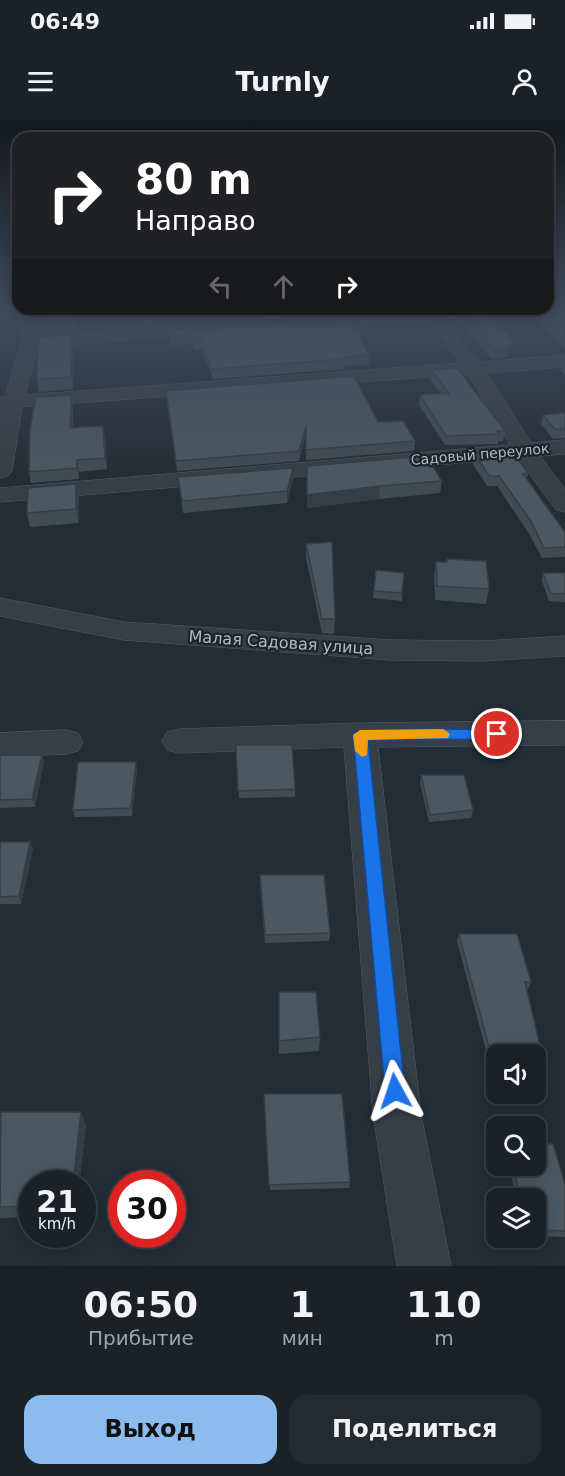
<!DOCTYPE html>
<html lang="ru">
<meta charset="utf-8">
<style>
:root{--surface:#1a2228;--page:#232a30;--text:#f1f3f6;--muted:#9fa4a8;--line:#383f45;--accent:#8cbced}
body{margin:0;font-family:"DejaVu Sans",sans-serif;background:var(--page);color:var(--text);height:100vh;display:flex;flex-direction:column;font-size:22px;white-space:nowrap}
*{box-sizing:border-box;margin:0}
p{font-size:20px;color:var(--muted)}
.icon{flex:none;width:33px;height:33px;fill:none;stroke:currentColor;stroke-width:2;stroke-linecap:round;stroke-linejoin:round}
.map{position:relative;height:1146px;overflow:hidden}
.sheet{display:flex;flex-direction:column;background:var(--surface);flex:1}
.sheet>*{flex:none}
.hud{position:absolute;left:12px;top:12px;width:542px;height:183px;border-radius:18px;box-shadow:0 3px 15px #0003,0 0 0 2px var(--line);background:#202124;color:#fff;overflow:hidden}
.controls{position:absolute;left:486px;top:924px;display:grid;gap:12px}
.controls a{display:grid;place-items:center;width:60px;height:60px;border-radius:12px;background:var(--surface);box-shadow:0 3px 15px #0003,0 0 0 2px var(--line);font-size:30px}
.speed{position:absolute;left:18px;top:1050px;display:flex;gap:12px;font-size:30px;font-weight:700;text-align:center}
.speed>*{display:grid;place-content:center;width:78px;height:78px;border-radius:50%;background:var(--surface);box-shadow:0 3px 15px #0003,0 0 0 2px var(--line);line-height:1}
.speed small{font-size:15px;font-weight:400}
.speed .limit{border:9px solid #d22;background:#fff;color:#111}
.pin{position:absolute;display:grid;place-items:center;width:51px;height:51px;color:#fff;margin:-26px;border:3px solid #fff;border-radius:50%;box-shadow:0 2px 6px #0007}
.me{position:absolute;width:66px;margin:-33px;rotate:355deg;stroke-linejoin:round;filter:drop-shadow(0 0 4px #0008)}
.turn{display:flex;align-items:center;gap:21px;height:126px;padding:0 24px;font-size:27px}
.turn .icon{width:78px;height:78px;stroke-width:2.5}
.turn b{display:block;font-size:42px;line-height:51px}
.lanes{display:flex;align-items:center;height:57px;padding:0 24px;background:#0003;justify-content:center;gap:30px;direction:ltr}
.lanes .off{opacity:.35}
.eta{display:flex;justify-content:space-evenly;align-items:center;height:102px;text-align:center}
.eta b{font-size:36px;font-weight:700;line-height:42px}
.action{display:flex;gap:12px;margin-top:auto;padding:12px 24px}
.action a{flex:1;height:69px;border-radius:18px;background:var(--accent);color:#111;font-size:24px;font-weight:700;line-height:69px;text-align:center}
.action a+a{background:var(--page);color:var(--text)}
.status{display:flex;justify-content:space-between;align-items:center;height:42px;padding:0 30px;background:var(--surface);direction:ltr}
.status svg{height:16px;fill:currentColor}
header{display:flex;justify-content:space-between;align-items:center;height:78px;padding:0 24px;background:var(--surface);font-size:27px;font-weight:700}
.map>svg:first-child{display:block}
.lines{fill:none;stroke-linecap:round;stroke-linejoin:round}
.minor-casing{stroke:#545d64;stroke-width:1}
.minor{fill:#363f47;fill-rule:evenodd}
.wall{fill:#404c54}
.shaded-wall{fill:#343e45}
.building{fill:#4b5862;stroke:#343e45;stroke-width:1.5}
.route{fill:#1a73e8;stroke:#114b97;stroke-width:1.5}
.slow{fill:#f59e0b}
.labels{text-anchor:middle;stroke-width:4.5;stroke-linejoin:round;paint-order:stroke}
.far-street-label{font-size:14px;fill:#b1bac3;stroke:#1b242b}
.street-label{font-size:16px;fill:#b1bac3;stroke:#1b242b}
</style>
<div class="status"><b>06:49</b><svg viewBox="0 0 49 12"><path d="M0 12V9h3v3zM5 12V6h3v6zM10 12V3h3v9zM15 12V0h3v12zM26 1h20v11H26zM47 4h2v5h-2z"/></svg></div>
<header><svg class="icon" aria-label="menu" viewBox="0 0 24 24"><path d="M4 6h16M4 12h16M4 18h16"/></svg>Turnly<svg class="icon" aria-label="person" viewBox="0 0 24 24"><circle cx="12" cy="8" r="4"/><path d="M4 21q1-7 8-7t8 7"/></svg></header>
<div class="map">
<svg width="565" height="1146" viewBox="0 0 565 1146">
<rect width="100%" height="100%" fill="#232d36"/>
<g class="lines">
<g class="minor-casing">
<path id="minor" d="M22,193H38L39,216L212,204L221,209L212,214L38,227L25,275L461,243L426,200L312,207L303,202L312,197L385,193H472L470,197L443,199L479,242L565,235V247L487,253L531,323L565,320V334L540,336L565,369V392L556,390L518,338L0,382V368L510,325L468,254L22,287L12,351L8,356L0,358V277H5L21,222Z
M0,478L124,502L391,520L483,521L565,516V536L483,541L391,540L124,520L0,496Z
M565,601V625L378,627L421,994L451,1146H397L373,994L344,627L179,633L167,630L162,621L167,612L179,609L360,603Z
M66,610L78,613L83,622L78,631L66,634L0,637V613Z"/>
</g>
<use href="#minor" class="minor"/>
</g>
<path class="wall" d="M42,193H78L75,211L41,214L40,205Z
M136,193H347V194L137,207Z
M460,193H488L512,231L505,238L492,239L459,200Z
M529,193H565V229Z
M361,208V217L359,218L369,235V245L345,246V249L213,259L202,229L194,230L192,224L171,225L169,211Z
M71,215L73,227V269L39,272L37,259Z
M565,240V255L560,250L562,241Z
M431,250L505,311L503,321H498V324L445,325L419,285L420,275L441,274L430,259Z
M71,275L73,285V308L105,317L107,349L79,352V359L31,363L29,352Z
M167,281L378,302L415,321L414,331L306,340V315L299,341L177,351Z
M565,293V318L553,319L541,304L543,295Z
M475,334L528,353L527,359L565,412V437L542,438L528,412L497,366H487L473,344Z
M307,346L442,361L440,373L379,379L307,388Z
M293,348V359L287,383L183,393L178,357Z
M76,364L79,378V403L30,407L27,393Z
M306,424L335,499L334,514L322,513L306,438Z
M436,442L489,469L486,484L435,480L434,456Z
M376,450L402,473V481L373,478Z
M543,453H565V482L549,481L542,461Z
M236,625L295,669V677L239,678Z
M0,635H42L44,642L35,687L0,688Z
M137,650L132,696L75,697L73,690Z
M421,655L473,690L471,698L429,702L420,663Z
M0,722H30L33,729L21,784H0Z
M260,763L330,813L329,821L265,823Z
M459,814L531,862L528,869H526L544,943L541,950H536V934H496V956L493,957L457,821Z
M279,872L320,917L319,931L279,934Z
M264,974L350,1062L349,1068L270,1070Z
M0,996L86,1005L79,1064H32V1097L0,1098Z
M509,1046H536L565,1064V1117L536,1116V1078H516Z"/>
<path class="shaded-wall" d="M75,193H78L75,211L74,203Z
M71,215L73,227V269L71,257Z
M514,222L512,231L505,238L506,228Z
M71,275L73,285L72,319L70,308Z
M103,306L105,317L107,349L105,338Z
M306,306V315L299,341V331Z
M77,340L79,352V359L77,348Z
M293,348V359L287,383V371Z
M76,364L79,378V403L76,389Z
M380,366L379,379L307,388V375Z
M42,635L44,642L35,687L32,679Z
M136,642L137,650L132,696L131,688Z
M30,722L33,729L21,784L19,776Z
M81,992L86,1005L79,1064H73Z"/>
<path class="building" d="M42,193H75L74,203L40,205Z
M136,193H260L137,200Z
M462,193H488L514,222L506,228L494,229Z
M539,193H565V219Z
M356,199L361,208H354L369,235L344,237L346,239L212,249L201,219L193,220L192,214L171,216L169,211Z
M71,215V257L37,259L38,218Z
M457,248L505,311H497L499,314L446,316L420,275L449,273L431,250Z
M354,256L378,302L403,301L415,321L306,330V306L299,331L176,341L166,271Z
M71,275L70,308L103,306L105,338L77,340V348L29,352L30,309L36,277Z
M565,293V309H555L543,295Z
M512,331L528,353L523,354L565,412V427L544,428L531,401L499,356H489L475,334Z
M426,336L442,361L380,366L307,375V346Z
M293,348L287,371L182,381L178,357Z
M76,364V389L27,393L28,368Z
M332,422L335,499H322L306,424Z
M447,439L486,441L489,469L437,466L436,442H447Z
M376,450L404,453L402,473L374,471Z
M543,453H565V474H551Z
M236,625H292L295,669L238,671Z
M0,635H42L32,679L0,680Z
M78,642H136L131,688L73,690Z
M421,655H464L473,690L430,695Z
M0,722H30L19,776L0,777Z
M260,755H324L330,813L265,815Z
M459,814H517L531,862H525L544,943L536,944V934H496V950H495Z
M279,872H316L320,917L279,921Z
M264,974H342L350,1062L269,1065Z
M1,992H81L73,1064H32V1086L0,1087Z
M536,1023L553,1024L565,1064V1111L536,1110V1078H520L513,1046H536Z"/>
<linearGradient id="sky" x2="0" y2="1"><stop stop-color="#13191e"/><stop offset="0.55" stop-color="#3f4c5d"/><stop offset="1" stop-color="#3f4c5d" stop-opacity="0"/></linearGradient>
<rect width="565" height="353" fill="url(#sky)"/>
<path class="route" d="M497,609L504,614L497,619L368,620L405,971L402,978L395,981L388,978L385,971L353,615L360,610Z"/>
<path class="slow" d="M443,609L450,614L448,618L368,620L367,635L362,637L355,631L353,615L360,610Z"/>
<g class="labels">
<g class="far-street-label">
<text transform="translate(480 334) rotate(-5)" y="5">Садовый переулок</text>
</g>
<g class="street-label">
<text transform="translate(281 522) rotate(4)" y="6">Малая Садовая улица</text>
</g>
</g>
</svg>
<div class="controls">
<a><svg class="icon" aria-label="sound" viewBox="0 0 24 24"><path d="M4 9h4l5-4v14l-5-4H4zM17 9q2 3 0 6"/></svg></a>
<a><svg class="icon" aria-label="search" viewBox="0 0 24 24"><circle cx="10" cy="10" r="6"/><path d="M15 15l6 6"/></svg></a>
<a><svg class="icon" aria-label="layers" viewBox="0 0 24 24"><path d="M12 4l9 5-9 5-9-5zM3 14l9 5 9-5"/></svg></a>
</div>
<div class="speed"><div>21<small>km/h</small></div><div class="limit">30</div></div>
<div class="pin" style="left:497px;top:614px;background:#d93025"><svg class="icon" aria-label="arrive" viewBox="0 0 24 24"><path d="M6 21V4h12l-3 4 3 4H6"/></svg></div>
<svg class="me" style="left:395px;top:971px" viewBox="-20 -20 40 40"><path d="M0-17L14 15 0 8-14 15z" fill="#1a73e8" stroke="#fff" stroke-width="4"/></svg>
<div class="hud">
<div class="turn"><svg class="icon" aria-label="right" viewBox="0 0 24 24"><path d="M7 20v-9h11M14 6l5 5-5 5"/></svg><div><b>80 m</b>Направо</div></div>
<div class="lanes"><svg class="icon off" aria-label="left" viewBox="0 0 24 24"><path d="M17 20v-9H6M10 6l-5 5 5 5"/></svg><svg class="icon off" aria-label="ahead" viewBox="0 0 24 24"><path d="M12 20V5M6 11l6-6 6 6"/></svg><svg class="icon" aria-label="right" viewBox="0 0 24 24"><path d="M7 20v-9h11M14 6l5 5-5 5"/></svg></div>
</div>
</div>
<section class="sheet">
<div class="eta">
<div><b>06:50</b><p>Прибытие</p></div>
<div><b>1</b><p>мин</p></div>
<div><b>110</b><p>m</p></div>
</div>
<div class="action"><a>Выход</a><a>Поделиться</a></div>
</section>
